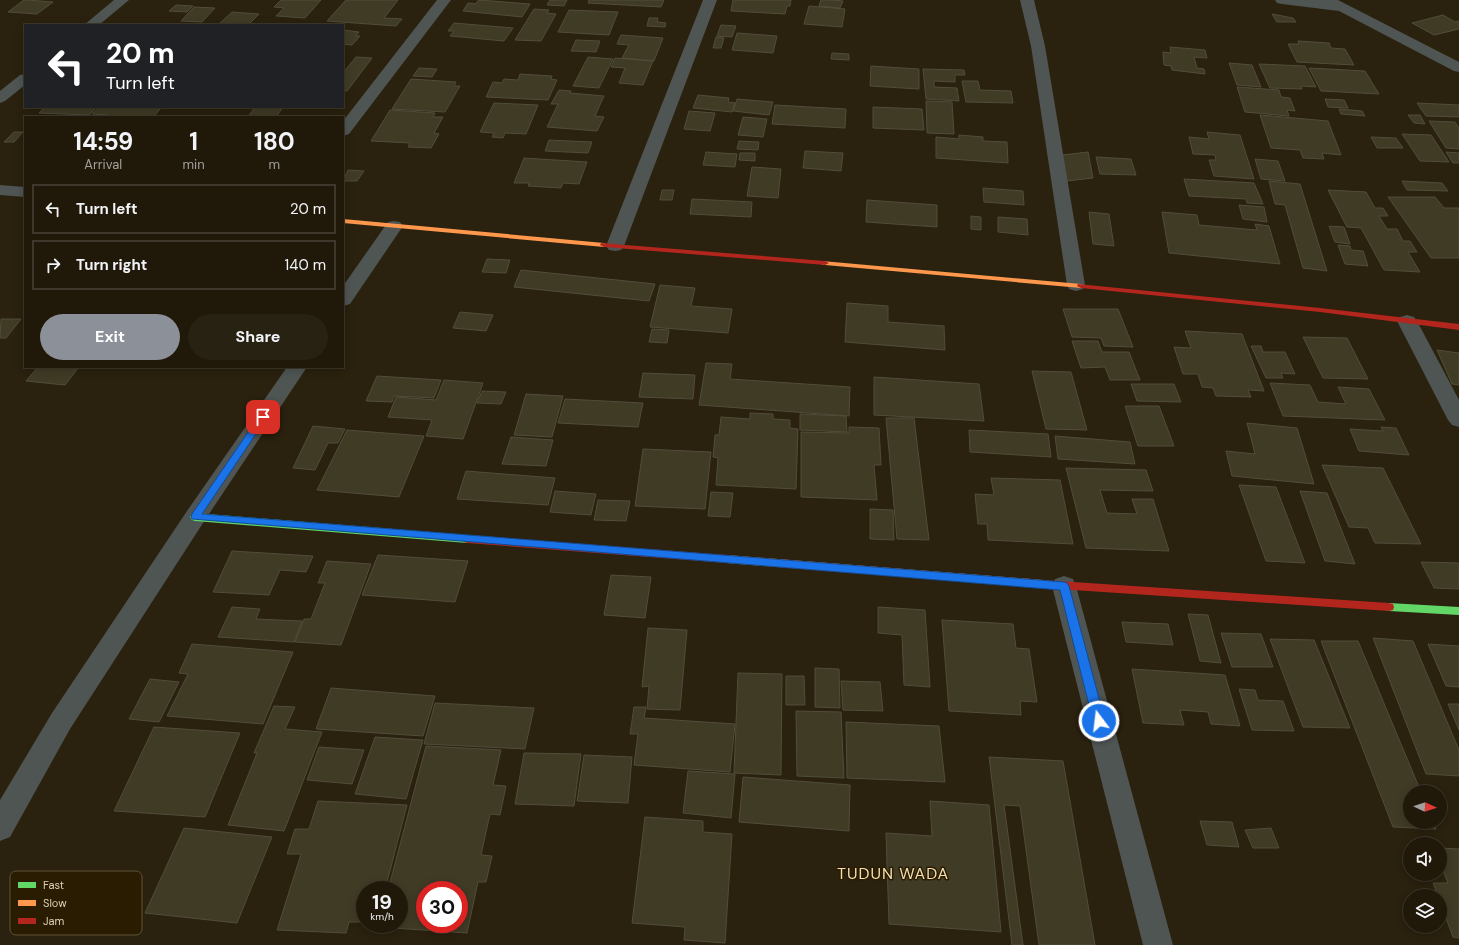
<!DOCTYPE html>
<style>
:root{--surface:#20190a;--page:#282213;--text:#f1f3f6;--muted:#a2a09c;--line:#3d382b;--accent:#8c9099}
body{margin:0;font-family:"DM Sans",sans-serif;background:var(--page);color:var(--text);height:100vh;display:flex;flex-direction:column;font-size:15px;white-space:nowrap}
*{box-sizing:border-box;margin:0}
p{font-size:13px;color:var(--muted)}
.icon{flex:none;width:22px;height:22px;fill:none;stroke:currentColor;stroke-width:2;stroke-linecap:round;stroke-linejoin:round}
.map{position:relative;flex:1;overflow:hidden}
.sheet{position:absolute;left:24px;top:116px;width:320px;height:252px;display:flex;flex-direction:column;background:var(--surface);border-radius:0px;box-shadow:0 2px 10px #0003,0 0 0 1px var(--line)}
.sheet>*{flex:none}
.banner{position:absolute;left:24px;top:24px;width:320px;height:84px;border-radius:0px;box-shadow:0 2px 10px #0003,0 0 0 1px var(--line);background:#202124;color:#fff;overflow:hidden}
.needle{width:26px;rotate:94deg}
.buttons{position:absolute;left:1403px;top:785px;display:grid;gap:8px}
.buttons a{display:grid;place-items:center;width:44px;height:44px;border-radius:50%;background:var(--surface);box-shadow:0 2px 10px #0003,0 0 0 1px var(--line);font-size:20px}
.speed{position:absolute;left:356px;top:881px;display:flex;gap:8px;font-size:20px;font-weight:700;text-align:center}
.speed>*{display:grid;place-content:center;width:52px;height:52px;border-radius:50%;background:var(--surface);box-shadow:0 2px 10px #0003,0 0 0 1px var(--line);line-height:1}
.speed small{font-size:10px;font-weight:400}
.speed .limit{border:6px solid #d22;background:#fff;color:#111}
.pin{position:absolute;display:grid;place-items:center;width:34px;height:34px;color:#fff;margin:-17px;border-radius:8px;box-shadow:0 2px 6px #0006}
.me{position:absolute;width:44px;margin:-22px;rotate:345deg;stroke-linejoin:round;filter:drop-shadow(0 0 3px #0008)}
.turn{display:flex;align-items:center;gap:14px;height:84px;padding:0 16px;font-size:18px}
.turn .icon{width:52px;height:52px;stroke-width:2.5}
.turn b{display:block;font-size:28px;line-height:34px}
.eta{display:flex;justify-content:space-evenly;align-items:center;height:68px;text-align:center}
.eta b{font-size:24px;font-weight:700;line-height:28px}
.button{display:flex;gap:8px;margin-top:auto;padding:8px 16px}
.button a{flex:1;height:46px;border-radius:24px;background:var(--accent);color:#fff;font-size:16px;font-weight:700;line-height:46px;text-align:center}
.button a+a{background:var(--page);color:var(--text)}
ul{padding:0;list-style:none}
li{display:flex;align-items:center;gap:12px;height:50px;margin:0 8px 6px;padding:0 8px;border:2px solid var(--line);border-radius:0px}
li div{flex:1}
li b{display:block;font-size:15px}
li em{font-style:normal}
.map>svg:first-child{display:block}
.building{fill:#403b25;stroke:#514d3b;fill-rule:evenodd}
.lines{fill:none;stroke-linecap:round;stroke-linejoin:round}
.street{fill:#4f5553;fill-rule:evenodd}
.fast{fill:#63d668;fill-rule:evenodd}
.slow{fill:#ff974d;fill-rule:evenodd}
.jam{fill:#b3261e;fill-rule:evenodd}
.route{fill:#1a73e8;stroke:#114b97}
.labels{text-anchor:middle;stroke-width:3;stroke-linejoin:round;paint-order:stroke}
.near-neighbourhood-label{font-size:16px;letter-spacing:1px;fill:#f6dfaf;stroke:#2a1c00}
.key{fill:#2a1c00;stroke:#5f5238;stroke-width:1}
.key-label{font-size:11px;fill:#dcd1ba}
</style>
<div class="map">
<svg width="1459" height="945" viewBox="0 0 1459 945">
<rect width="100%" height="100%" fill="#2a210e"/>
<path class="building" d="M24,0H28L53,2L37,14L8,12Z
M281,0H321L305,18L276,16L284,8L274,7Z
M346,0H398L384,18L402,19L396,26L327,21Z
M479,0L530,4L522,17L463,11L468,3L475,4Z
M550,0H567L564,6L547,5Z
M589,0H664L661,7L588,3Z
M733,0H791L790,6H787L785,14L731,11Z
M821,0H832L843,1L840,8L819,6Z
M176,5L193,6L187,12L169,11Z
M809,6L845,9L842,27L804,24Z
M194,7L215,8L202,22L181,21Z
M534,9L549,10L547,13L556,14L541,41L515,40Z
M569,10L618,12L609,35L558,32Z
M232,12L259,14L248,25H218Z
M1272,14L1293,18L1296,22H1277Z
M1443,15L1455,22L1459,21V29L1434,35L1412,23Z
M649,18H658L657,22L666,23L665,27L647,26Z
M454,23L513,28L504,41L450,36L454,31H448Z
M721,25L736,26L732,37L717,36Z
M343,30L359,32L356,36H360L352,45L343,44Z
M737,33L777,36L773,53L732,50Z
M621,35L663,38L654,61L622,58L629,45L617,44Z
M716,37L724,38L721,48H713Z
M576,40L600,41L596,52L571,51Z
M1298,41L1329,43L1331,48L1345,49L1354,65L1297,62L1288,44H1299Z
M1170,47L1205,50L1207,58L1194,57L1197,68L1204,69L1205,74L1172,70L1171,66L1164,65L1163,52L1171,53Z
M832,53L849,54V60L831,59Z
M356,57L372,58L347,91H343V73Z
M588,57L613,59L599,88L573,86Z
M615,58L653,61L643,85L619,83L625,68L611,67Z
M1229,63L1252,65L1261,87L1237,85Z
M1259,64L1305,66L1316,87L1301,86L1302,89L1270,88Z
M871,66L919,69V89L870,86Z
M419,68L437,69L432,77L413,76Z
M1309,68L1365,71L1379,94L1321,91Z
M923,69L964,70L965,75H955V82L934,81V87L957,88L959,101L926,99Z
M520,74L552,76L551,79L557,80L548,100L486,97L493,82L502,83L504,79L518,80Z
M411,79L456,82L454,86H460L445,112L392,109Z
M962,81H978L980,90L1011,91L1013,103L966,102Z
M1237,87L1279,90L1281,97L1290,98L1295,111L1287,110L1289,116L1245,112Z
M559,90L571,91L570,93L604,96L595,116L604,117L597,131L547,127L558,104H551Z
M698,95L729,98L728,102L735,103L732,112L693,108Z
M737,99L773,102L769,115L733,111Z
M1325,99L1344,100L1348,108L1328,107Z
M926,101L952,102L954,134L927,133Z
M494,103L538,105L526,134L505,133L503,138L492,137L494,133L480,132Z
M1417,103L1459,105V117L1426,116Z
M775,105L846,109L845,128L772,124Z
M45,107H97L89,115L39,113Z
M100,107H162L153,117H105L107,115L92,114Z
M255,107H283L276,117H248Z
M873,107L922,109L924,130L873,128Z
M1339,109L1362,111L1365,116L1341,114Z
M390,110L435,113L433,117H443L434,133L439,134L431,148L408,147L410,143L371,141Z
M689,111L715,113L710,131L684,129Z
M1260,115L1328,121L1341,155L1322,153L1324,159L1303,158L1300,150L1271,148Z
M1408,115H1420L1425,124L1414,123Z
M743,117L767,119L763,137L738,135Z
M1429,121L1455,122L1459,128V149L1446,148Z
M14,132H23L14,142H4Z
M1207,132L1240,135L1254,179L1214,176L1209,160H1216L1215,155L1193,154L1189,137L1209,139Z
M1402,134L1431,135L1449,162L1420,161Z
M959,135L983,137V141L1007,142L1008,163L936,158V137L959,139Z
M1371,137L1396,138L1403,148H1377Z
M549,140L592,142L588,153L545,151Z
M739,141L759,142L758,150L737,149Z
M805,151L843,153L841,171L803,168Z
M706,152L737,154L735,167L703,165Z
M1088,152L1093,178L1067,181L1062,155Z
M1446,152L1459,153V163H1453Z
M740,153H755V161L739,160Z
M1096,157L1131,159L1136,175L1100,174Z
M524,158L587,162L579,184L563,183L561,188L528,186L529,183H514Z
M1255,159L1278,161L1285,181L1261,179Z
M752,167L781,169L778,198L747,196Z
M348,170L364,171L357,181H343Z
M1184,179L1254,183L1263,204L1247,203L1246,199L1189,196Z
M1269,181L1300,184L1327,271L1303,268L1285,205L1275,204Z
M1402,181L1442,183L1448,191L1407,190Z
M983,188L1023,191L1024,205L984,202Z
M662,190H674L672,200H660Z
M1328,190L1366,192L1375,208H1383L1388,216H1379L1387,229H1397L1403,241H1410L1417,252H1408L1420,272L1384,270L1361,228L1347,227Z
M1388,197H1435L1444,208H1459V258H1431Z
M692,199L752,202L751,217L690,214Z
M867,200L937,205V227L866,222Z
M1239,205L1264,207L1267,222L1243,219Z
M1089,212L1109,214L1114,246L1093,244Z
M1162,212L1197,215L1199,225L1257,230L1255,224L1269,226L1280,264L1169,253Z
M971,216L981,217V230L971,229Z
M998,217L1027,219L1028,235L998,232Z
M1329,226L1344,227L1350,244L1335,242Z
M1338,245L1350,246L1351,250L1363,251L1368,266L1345,264Z
M487,259L510,260L506,273L482,272Z
M521,270L655,284L649,301L514,287Z
M660,285L695,288L691,306L732,309L728,333L650,327Z
M847,303L888,306V322L944,326L945,350L845,342Z
M1063,309H1118L1133,347L1104,346L1101,338L1072,337Z
M460,312L493,315L486,331L453,328Z
M1,319H21L6,338H0Z
M652,329L669,330L667,343L649,342Z
M1185,331L1242,334L1264,391L1248,390L1251,397L1216,396L1213,388L1202,387L1198,374H1183L1174,347L1191,348Z
M1303,337L1347,338L1368,379L1323,378Z
M1072,341H1098L1102,352H1129L1140,380H1110L1105,367L1081,368Z
M1251,346H1261L1263,352H1285L1295,374L1281,373L1283,378H1266Z
M1437,350L1459,353V385L1452,384Z
M706,363L732,364L730,379L850,387L849,416L699,405Z
M38,367H79L65,385L26,381Z
M1032,371L1071,372L1087,430L1046,429Z
M643,373L695,375L693,399L639,397Z
M377,376L441,380L434,398L394,396L392,402L366,401Z
M874,377L979,384L984,421L874,415Z
M444,380L483,383L463,439L426,436L432,420L388,417L396,397L436,400Z
M1270,383L1310,385L1318,402L1346,404L1338,387L1369,389L1385,420L1283,416Z
M1131,384H1174L1181,402L1137,401Z
M482,391L506,392L501,404L477,403Z
M526,394L563,396L552,437L514,435Z
M565,399L643,403L638,427L558,423Z
M1125,406H1159L1174,446H1138Z
M750,413L773,414V419L790,420V428L798,429L796,489L716,485L718,458L713,457L715,435H719L721,417L750,419Z
M800,414L846,416L847,432L800,430Z
M886,418H914L929,540L897,539Z
M1247,423L1297,428L1314,484L1232,476L1226,451L1255,454Z
M313,426L345,429L338,443H328L315,470L293,468Z
M849,427L879,428L881,465H874L877,500L801,497V432L849,433Z
M1381,427L1396,428L1409,455L1359,451L1350,429L1383,431Z
M347,430L424,436L399,497L317,490Z
M969,430L1048,434L1051,457L970,452Z
M1055,436L1130,442L1135,464L1058,459Z
M511,437L553,440L546,466L502,464Z
M643,449L711,452L705,509L635,506Z
M1322,465L1383,468L1421,544L1375,543L1368,528L1349,527Z
M1066,468L1146,470L1153,491L1100,490L1107,513L1137,514L1132,499H1153L1169,551L1086,548Z
M466,471L555,478L548,505L457,499Z
M991,478L1060,480L1073,544L988,540L987,524H978L975,494L994,495Z
M1239,485L1276,487L1305,563L1266,561Z
M555,491L596,494L591,515L550,512Z
M1300,491L1327,493L1355,564L1325,561Z
M711,492L733,493L730,517L708,516Z
M598,500L630,501L626,521L594,520Z
M870,509L893,510L894,540L870,539Z
M232,551L313,556L306,572L280,570L269,595L213,592Z
M378,555L468,561L455,602L362,595Z
M327,561L371,564L341,645L295,642L304,619H311L325,583H318Z
M1421,562L1459,563V589L1434,588Z
M611,575L651,577L645,618L604,615Z
M232,607L260,609L256,619L302,621L294,642L218,637Z
M878,607L925,610L930,687L904,685L902,635L878,633Z
M1188,614L1208,615L1221,663L1200,661Z
M942,620L1013,624L1016,648L1029,649L1037,702L1020,701L1021,715L949,711Z
M1122,622L1168,624L1173,645L1126,642Z
M648,628L687,630L680,710L647,709L649,686L642,687Z
M1221,633L1261,634L1273,667H1232Z
M1373,638L1413,641L1459,750V776L1426,774Z
M1270,639L1314,640L1350,728L1303,727Z
M1321,641H1358L1421,792H1410V822H1433L1436,829L1393,827Z
M192,644L293,652L263,724L167,716L188,674L179,673Z
M1428,644L1459,646V687L1446,686Z
M815,668L839,669L840,708L815,707Z
M1132,669L1225,675L1240,726L1211,724L1208,712L1180,710L1184,725L1143,723Z
M738,673L782,674L781,775L734,773Z
M786,676H804L805,705H786Z
M150,679L179,682L159,722L129,719Z
M841,681L880,682L883,711L843,710Z
M331,688L435,696L423,736L316,729Z
M1239,689L1255,690L1258,700L1283,701L1294,731L1252,730Z
M435,703L534,708L525,749L424,744Z
M1448,704H1459V730Z
M274,706L295,707L285,729L322,732L284,831L228,825L257,753H254Z
M634,707H646L644,718L735,724L730,772L634,765L638,734H630Z
M796,711L841,712L844,778L797,776Z
M846,722L939,726L945,782L847,778Z
M154,727L240,733L205,817L114,811Z
M375,737L423,740L406,799L355,794Z
M426,746L501,750L493,785L506,786L500,815L490,814L481,855L492,856L486,882H478L467,933L378,927L379,924H399V890H388ZM425,890H459V924H425Z
M319,747L364,750L352,784L307,780Z
M524,753L581,754L574,806L515,804Z
M584,755L632,757L628,803L577,801Z
M989,757L1063,761L1095,945H1039L1020,806L1004,805L1023,945H1012Z
M688,771L735,774L731,818L683,813Z
M743,777L850,785L849,831L739,822Z
M318,801L407,805L385,890H365V922H349L346,933L277,930L301,854H287L295,829H309Z
M930,801L989,805L1001,932L889,924L886,833L932,836Z
M645,817L703,821V832L732,834L725,943L684,940L685,927L632,923Z
M1200,821L1232,822L1239,847L1207,845Z
M184,828L272,837L237,923L145,913Z
M1271,828L1279,848H1253L1245,830Z
M1440,848L1459,849V938L1453,937L1440,902V896H1438L1433,883H1448L1440,863Z"/>
<g class="lines">
<path class="street" d="M114,0H129L99,25H84Z
M437,0H451L349,134L343,136V121Z
M703,0H717L624,246L621,250L615,251L609,250L606,246Z
M1020,0H1034L1045,46L1085,285L1083,289L1076,291L1069,289L1067,285L1031,46Z
M1275,0H1338L1459,62V72L1454,71L1339,11L1282,4L1277,3Z
M25,74V85L5,101L0,103V91L20,75Z
M0,185L25,187V197L0,195Z
M394,221L400,222L403,226L350,304L343,306V286L388,222Z
M1407,315L1414,317L1417,321L1459,400V427L1452,425L1448,420L1397,321L1400,317Z
M287,367H307L203,523L70,729L10,837L0,841V800L52,713L187,511Z
M1064,576L1073,579L1076,586L1173,945H1143L1052,586L1055,579Z"/>
<path class="fast" d="M195,513L467,535L470,536L472,539L470,542L467,543L195,521L192,520L190,517L192,514Z
M1389,603L1459,607V615L1389,611L1385,610L1384,607L1385,604Z"/>
<path class="slow" d="M343,219L604,243L608,245L604,247L343,223Z
M822,261L1081,284L1085,286L1081,288L825,265H822Z
M727,555L1043,580L1046,581L1048,584L1046,587L1043,588L727,563L724,562L722,559L724,556Z"/>
<path class="jam" d="M601,243L825,261L829,263L825,265L604,247L600,245Z
M1078,284L1320,308L1459,324V330L1320,312L1081,288L1077,286Z
M467,535L727,555L730,556L732,559L730,562L727,563L467,543L464,542L462,539L464,536Z
M1043,580L1389,603L1393,604L1394,607L1393,610L1389,611L1043,588L1040,587L1038,584L1040,581Z"/>
</g>
<path class="route" d="M263,414L266,415L268,417L266,419L202,514L1064,582L1067,583L1069,586L1105,721L1103,724L1099,726L1095,724L1093,721L1060,590L192,519L191,517L192,514L260,415Z"/>
<g class="labels">
<g class="near-neighbourhood-label">
<text x="893" y="879">TUDUN WADA</text>
</g>
</g>
<rect x="10" y="871" width="132" height="64" rx="6" class="key"/>
<rect x="18" y="882" width="18" height="6" fill="#63d668"/>
<rect x="18" y="900" width="18" height="6" fill="#ff974d"/>
<rect x="18" y="918" width="18" height="6" fill="#b3261e"/>
<g class="key-label">
<text x="43" y="889">Fast</text>
<text x="43" y="907">Slow</text>
<text x="43" y="925">Jam</text>
</g>
</svg>
<div class="buttons">
<a><svg class="needle" viewBox="-14 -14 28 28"><path d="M0-13l5 13h-10z" fill="#e53935"/><path d="M0 13l5-13h-10z" fill="#a2a09c"/></svg></a>
<a><svg class="icon" aria-label="sound" viewBox="0 0 24 24"><path d="M4 9h4l5-4v14l-5-4H4zM17 9q2 3 0 6"/></svg></a>
<a><svg class="icon" aria-label="layers" viewBox="0 0 24 24"><path d="M12 4l9 5-9 5-9-5zM3 14l9 5 9-5"/></svg></a>
</div>
<div class="speed"><div>19<small>km/h</small></div><div class="limit">30</div></div>
<div class="pin" style="left:263px;top:417px;background:#d93025"><svg class="icon" aria-label="arrive" viewBox="0 0 24 24"><path d="M6 21V4h12l-3 4 3 4H6"/></svg></div>
<svg class="me" style="left:1099px;top:721px" viewBox="-20 -20 40 40"><circle r="17" fill="#1a73e8" stroke="#fff" stroke-width="3"/><path d="M0-11L8 9 0 5-8 9z" fill="#fff"/></svg>
<div class="banner">
<div class="turn"><svg class="icon" aria-label="left" viewBox="0 0 24 24"><path d="M17 20v-9H6M10 6l-5 5 5 5"/></svg><div><b>20 m</b>Turn left</div></div>
</div>
<section class="sheet">
<div class="eta">
<div><b>14:59</b><p>Arrival</p></div>
<div><b>1</b><p>min</p></div>
<div><b>180</b><p>m</p></div>
</div>
<ul>
<li><svg class="icon" aria-label="left" viewBox="0 0 24 24"><path d="M17 20v-9H6M10 6l-5 5 5 5"/></svg><div><b>Turn left</b></div><em>20 m</em></li>
<li><svg class="icon" aria-label="right" viewBox="0 0 24 24"><path d="M7 20v-9h11M14 6l5 5-5 5"/></svg><div><b>Turn right</b></div><em>140 m</em></li>
</ul>
<div class="button"><a>Exit</a><a>Share</a></div>
</section>
</div>
